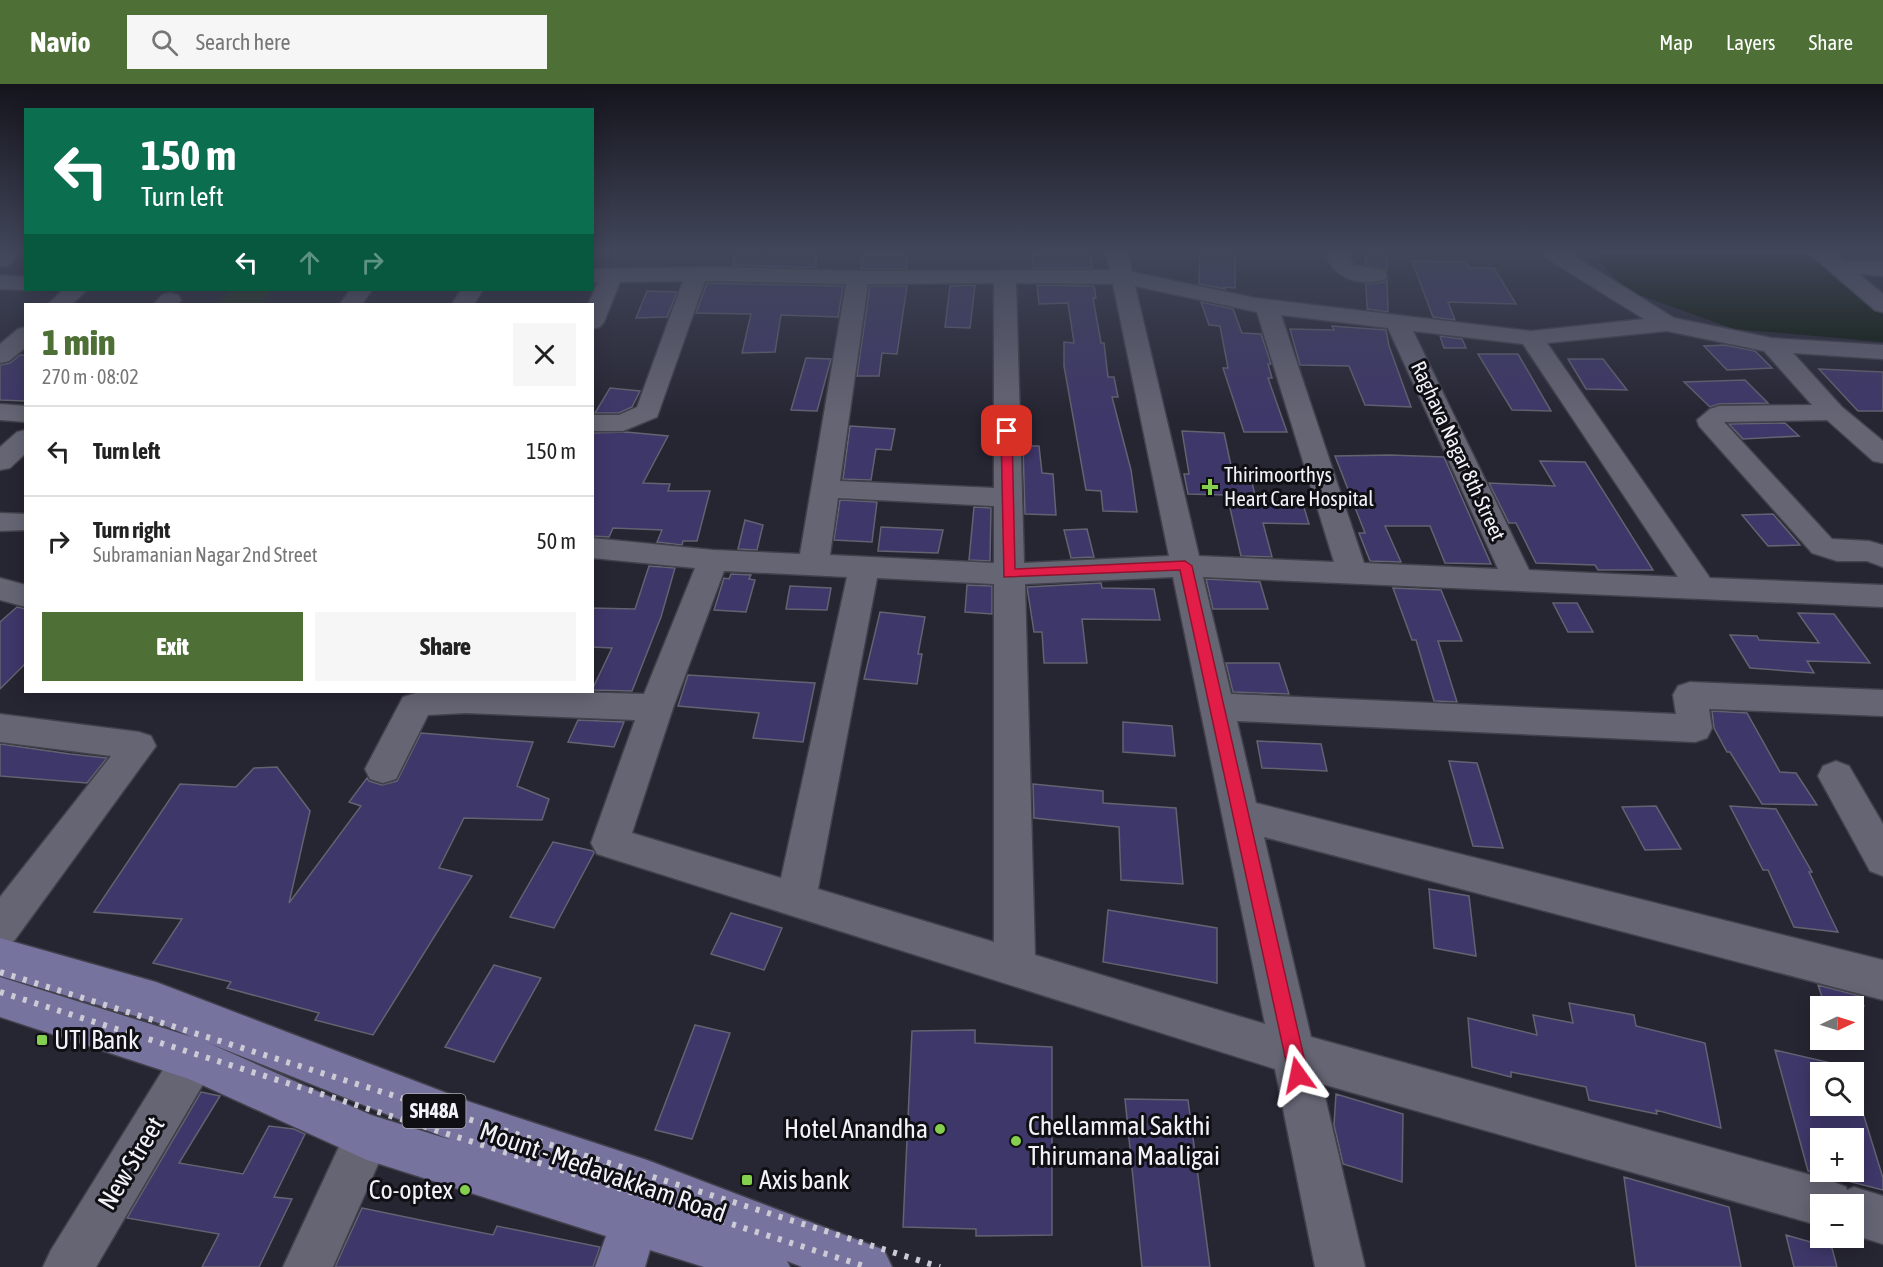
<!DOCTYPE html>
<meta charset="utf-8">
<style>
:root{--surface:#fff;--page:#f6f6f6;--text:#222;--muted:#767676;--line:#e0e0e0;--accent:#4e7036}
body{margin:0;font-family:"Asap Condensed",sans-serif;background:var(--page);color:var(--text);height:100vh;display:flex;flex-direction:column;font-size:22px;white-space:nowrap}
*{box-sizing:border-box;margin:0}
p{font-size:20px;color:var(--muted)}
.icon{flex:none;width:33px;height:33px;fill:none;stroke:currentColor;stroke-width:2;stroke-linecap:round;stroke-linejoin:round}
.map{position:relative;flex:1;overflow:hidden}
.side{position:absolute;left:24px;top:219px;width:570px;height:390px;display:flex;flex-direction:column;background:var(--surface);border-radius:0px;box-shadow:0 3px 15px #0003}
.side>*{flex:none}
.banner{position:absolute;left:24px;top:24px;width:570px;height:183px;border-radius:0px;box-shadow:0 3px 15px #0003;background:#0b6e4f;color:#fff;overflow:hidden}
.needle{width:39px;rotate:86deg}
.controls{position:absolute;left:1810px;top:912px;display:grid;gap:12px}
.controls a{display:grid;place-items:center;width:54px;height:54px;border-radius:0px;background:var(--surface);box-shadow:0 3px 15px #0003;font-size:30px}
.pin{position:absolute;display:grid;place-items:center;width:51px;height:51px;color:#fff;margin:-26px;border-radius:12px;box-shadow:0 3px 9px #0006}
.me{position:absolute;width:66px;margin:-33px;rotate:348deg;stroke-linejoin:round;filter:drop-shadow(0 0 4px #0008)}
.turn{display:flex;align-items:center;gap:21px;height:126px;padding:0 18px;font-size:27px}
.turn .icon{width:78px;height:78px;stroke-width:2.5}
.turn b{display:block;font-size:42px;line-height:51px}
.lanes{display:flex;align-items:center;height:57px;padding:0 18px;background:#0003;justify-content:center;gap:30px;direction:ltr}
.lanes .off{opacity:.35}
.round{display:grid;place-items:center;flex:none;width:63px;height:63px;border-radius:0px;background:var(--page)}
.head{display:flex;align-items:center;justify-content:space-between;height:102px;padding:0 18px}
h1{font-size:36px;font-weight:800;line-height:45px;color:var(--accent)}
.button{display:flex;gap:12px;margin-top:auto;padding:12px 18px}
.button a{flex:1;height:69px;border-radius:0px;background:var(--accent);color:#fff;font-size:24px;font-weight:800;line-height:69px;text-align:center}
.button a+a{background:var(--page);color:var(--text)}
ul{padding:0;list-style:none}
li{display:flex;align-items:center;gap:18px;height:90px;padding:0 18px;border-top:2px solid var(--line)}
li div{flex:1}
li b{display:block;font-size:22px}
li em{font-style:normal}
header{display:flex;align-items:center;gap:36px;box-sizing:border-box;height:84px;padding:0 30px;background:var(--accent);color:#fff}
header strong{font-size:28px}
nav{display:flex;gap:33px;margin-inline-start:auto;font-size:21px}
.search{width:420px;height:54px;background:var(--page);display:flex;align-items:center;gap:15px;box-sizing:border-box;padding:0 21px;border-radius:0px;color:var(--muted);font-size:22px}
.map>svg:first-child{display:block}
.green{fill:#223813}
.water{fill:#061400}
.building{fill:#3e3769;stroke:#626271;stroke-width:1.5;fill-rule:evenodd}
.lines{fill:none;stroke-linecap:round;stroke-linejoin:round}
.minor-casing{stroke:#41404b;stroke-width:3}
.major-casing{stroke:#41404b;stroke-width:3}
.minor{fill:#666574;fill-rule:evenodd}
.major{fill:#77739f;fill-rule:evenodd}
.rail{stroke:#cccbd5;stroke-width:6;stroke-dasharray:4 8;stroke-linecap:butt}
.route{fill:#e11d48;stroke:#92132f;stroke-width:1.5}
.poi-dot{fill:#84d04e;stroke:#0f0f14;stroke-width:2}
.labels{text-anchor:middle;stroke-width:6;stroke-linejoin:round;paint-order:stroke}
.shield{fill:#0f0f14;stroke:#afaeb6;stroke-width:1.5}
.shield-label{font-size:20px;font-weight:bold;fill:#f3f2fb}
.street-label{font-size:21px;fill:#f3f2fb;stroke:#0f0f14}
.poi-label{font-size:21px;fill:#f3f2fb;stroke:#0f0f14;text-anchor:start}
.near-poi-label{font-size:26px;fill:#f3f2fb;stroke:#0f0f14;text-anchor:start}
.near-street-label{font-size:26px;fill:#f3f2fb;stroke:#0f0f14}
</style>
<header>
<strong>Navio</strong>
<div class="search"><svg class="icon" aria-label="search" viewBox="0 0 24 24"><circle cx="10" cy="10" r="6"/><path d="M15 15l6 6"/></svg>Search here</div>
<nav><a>Map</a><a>Layers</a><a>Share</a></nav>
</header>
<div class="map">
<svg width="1883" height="1183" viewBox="0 0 1883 1183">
<rect width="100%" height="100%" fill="#262532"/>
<path class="green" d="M271,206L262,220H218L232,207Z"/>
<path class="water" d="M1595,169H1811L1883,230V258L1734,245L1628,207L1598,176Z"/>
<path class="building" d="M735,169H816V184L733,181Z
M1059,169H1091L1092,184H1034L1032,170Z
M1200,169H1235V204L1224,203L1225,205L1199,200Z
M1366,169H1386L1387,186L1366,181Z
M863,170L906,171L907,185H861Z
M1412,177L1466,178L1469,184H1494L1516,220L1448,218L1455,236L1433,233Z
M1387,195L1388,228L1367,225L1366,200L1384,198Z
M707,199L843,202L838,233L781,231L775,268L742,269L751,230L696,229Z
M975,201L970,244L945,243L950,202Z
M1037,201L1094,202L1096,214H1093L1101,259H1104L1108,293H1114L1118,313H1112L1131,386L1137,428L1103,427L1101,407L1086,406L1064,282V258L1074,259L1068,219L1039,220Z
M870,202H907L897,270L882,269L879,292H857Z
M647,207L677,208L667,233L636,234Z
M1201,218L1233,225L1242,249L1261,250L1271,280H1268L1272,294H1268L1287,348H1244L1223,284H1228L1220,242L1209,241Z
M1332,242L1386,246L1389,262L1411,323L1365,321L1349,282L1300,281L1290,245L1334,246Z
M1440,252L1462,255L1466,264H1444Z
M1725,261L1755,267L1772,284L1727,286L1704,262Z
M1478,270H1518L1551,327L1512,326Z
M20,271H26V317L0,316V281L10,279Z
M806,274L831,275L817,327L791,326Z
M1568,275H1603L1627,306L1586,305Z
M1819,285L1883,288V327H1858Z
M1745,296L1768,319L1719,320L1710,323L1684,298Z
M610,304L640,307L632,323L619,329H595Z
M1785,339L1799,352L1743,355L1729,340Z
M850,342L895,345L891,366L876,365L871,396L843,395Z
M1182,347L1224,349L1233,391H1250L1257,419L1303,420L1309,440L1263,439L1272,473L1241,472L1227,411L1188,410L1184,390H1189Z
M626,348L668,352L643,399L670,400L668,407H710L697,457H683L682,461L657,458L662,446L613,444L609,453L592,452V349Z
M1023,362H1039L1042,389L1053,390L1056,431L1025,430Z
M1390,371L1444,373L1491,480L1445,479L1430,442H1385L1401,478L1370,477L1359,449H1365L1335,372Z
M1540,377L1585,378L1653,486H1598L1595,481L1536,479L1516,439H1509L1489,399L1555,402Z
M840,416L877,418L872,458L834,456Z
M974,423L991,424L990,477L969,476Z
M1773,430L1800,461L1768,462L1742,431Z
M745,436L763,441L757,466L738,465Z
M881,443L943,446L938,469L878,467Z
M1087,445L1094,473L1071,474L1064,446Z
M649,482L675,484L661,533L632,607L592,606L612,564L592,563V524L635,525Z
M731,490L751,491L749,495L755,496L746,528L714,526L724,494L729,495Z
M1206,495L1260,498L1268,525H1213Z
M1101,499L1102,504L1154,505L1160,536L1082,535L1087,579H1044L1042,548H1034L1027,503Z
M967,501L992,502V530L965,528Z
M790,502L831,504L827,526L786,525Z
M1393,504L1441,506L1462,557H1438L1457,618L1434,617L1416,556H1412Z
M1553,519H1577L1593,548H1568Z
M17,523L26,525V579L0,605V538Z
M880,528L925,533L918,570H922L917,600L864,595Z
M1798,529L1834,530L1870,579L1807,577L1814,589L1750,584L1730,551L1757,552L1759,556L1819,559Z
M1226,579H1279L1289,610L1233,608Z
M688,591L815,599L803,658L753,654L759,629L678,622Z
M1712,627L1747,629L1780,688L1796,689L1817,721L1762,720L1730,668H1727L1714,644Z
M578,636L624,638L614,663L568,658Z
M1123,638L1172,642L1175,672L1123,668Z
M421,649L533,658L517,702L549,715L542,736L464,734L439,784L472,792L373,951L315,936L319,929L227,904L231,898L153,879L182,835L94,828L180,700L236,703L254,684L277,683L310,727L289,819L361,722L349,718L367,694L369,697L382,701L397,697Z
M1257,657L1321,660L1327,687L1262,684Z
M0,660L70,670L107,674L87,699L0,692Z
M1449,677L1477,679L1503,764L1473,762Z
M1033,700L1103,707V719L1176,724L1183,800L1121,796L1119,743L1034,734Z
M1656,722L1681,765L1645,766L1622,723Z
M1730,722L1776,725L1812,788H1809L1838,848L1794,843L1768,786H1763Z
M553,758L593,767L594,769L554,844L510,833Z
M1429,805L1469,812L1476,872L1434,864Z
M1108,826L1217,844V899L1103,878Z
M731,829L782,844L764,886L711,870Z
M494,881L541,894L494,978L445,963Z
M1818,901L1860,912L1864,922H1825Z
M1569,919L1634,931L1636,942L1705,959L1721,1044L1656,1026L1657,1030L1589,1016L1586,1003L1511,988V993L1472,983L1468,934L1537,951L1533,931L1573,939Z
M695,941L730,949L692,1055L655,1046Z
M975,946V959L1052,963V1151L976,1152V1145L903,1143L912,947Z
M1775,966L1849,983L1850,988H1821V1022H1854V1000L1883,1094V1106L1808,1087ZM1821,1054H1854V1088H1821Z
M201,1008L220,1012L179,1079L243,1090L269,1042L294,1045L305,1050L274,1113L292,1115L259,1183H202L219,1150L127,1134Z
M1336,1010L1403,1030L1402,1098L1343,1080L1334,1041Z
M1125,1015L1188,1016L1210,1183H1142Z
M1624,1093L1729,1123L1741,1183H1636Z
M362,1124L493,1151L497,1142L600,1163L593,1183H335Z
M1786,1151L1832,1164L1837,1183H1794Z"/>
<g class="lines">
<g class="minor-casing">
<path id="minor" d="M0,169H20L8,182L0,183Z
M1106,169H1128L1132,188L1255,214L1531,247L1644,235L1546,174L1543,169H1569L1674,234L1772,254L1883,261V275L1793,269L1842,323L1883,357V379L1873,377L1827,336L1724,338L1832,455L1869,457L1883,461V483L1867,477H1837L1812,469L1699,342L1697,336L1710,325L1719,322L1812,321L1764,267L1667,247L1547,259L1710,494L1883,501V523L1203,493L1231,610L1676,630L1673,611L1678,602L1690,598L1883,606V632L1709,625L1712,644L1707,654L1695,658L1237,637L1256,719L1883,876V916L1264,753L1311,953L1829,1096L1846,1103L1847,1106L1854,1103L1883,1112V1160L1854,1151V1120H1821V1142L1322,1000L1365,1183H1315L1275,985L597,770L591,759L635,636L466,629L428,631L396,695L383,699L370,695L365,685L403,613L419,608H574L644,610L695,484L592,474V454L713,466L800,470L846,200L705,197L657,333L623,347H592V331H619L637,323L683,197L620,198L604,238L600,243L592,245V220H588L598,198L592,199V185L721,183L858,187L1110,186ZM994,199V404L840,397L868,200ZM1016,199L1113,200L1169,472L1024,479ZM1135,202L1257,228L1334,478L1199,472ZM1281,231L1388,244L1498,485L1364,479ZM1413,247L1523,260L1678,493L1529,486ZM838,414L994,422V479L830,471ZM724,487L847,493L781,794L632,749L673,624ZM1173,493L1265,940L1035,871L1025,500ZM877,494L994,500V858L818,805Z
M1325,169H1347L1354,181L1384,186L1387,191L1384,196C1358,202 1335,195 1325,169Z
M1809,169H1833L1843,177L1883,178V192L1859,190L1883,210V228L1875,226Z
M0,191L26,193V206H31L0,205Z
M63,206H87L72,220H48Z
M350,206H372L362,220H340Z
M461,206H483L474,220H452Z
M170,209L178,211L181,216L178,220H154L162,211Z
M26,243V263L9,277L0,279V260L18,245Z
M0,320L26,322V338L0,336Z
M26,346V369L10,384L0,386V363L17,348Z
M0,429L26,430V446L0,447Z
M0,494L26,501V523L0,516Z
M0,630L139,648L151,652L156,662L14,857L0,862V813L111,672L0,658Z
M1836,677L1849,682L1883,740V792L1870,787L1818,692L1823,682Z
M194,953L209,960L216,975L209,990L96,1183H43L51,1166L179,960Z
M367,1030L383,1037L390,1053L333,1183H283L351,1037Z"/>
</g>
<g class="major-casing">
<path id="major" d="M0,854L156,898L470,1018L647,1076L884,1166L892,1183H802L787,1177L790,1183H704L650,1166L645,1183H595L606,1152L367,1076L189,995L0,933V893L192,953L156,938L0,892ZM206,958L451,1056L371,1031Z"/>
</g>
<use href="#minor" class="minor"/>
<use href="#major" class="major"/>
<path class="rail" d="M0,888L940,1183
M0,908L867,1183"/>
</g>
<linearGradient id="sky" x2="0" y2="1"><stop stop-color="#15141c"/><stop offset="0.5" stop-color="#41465a"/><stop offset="1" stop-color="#41465a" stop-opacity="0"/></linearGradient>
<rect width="1883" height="335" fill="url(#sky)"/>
<path class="route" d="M1007,344L1012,347L1015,485L1185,477L1192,482L1308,991L1305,997L1298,1000L1292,997L1289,991L1180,486L1004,493L1001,347Z"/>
<g class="poi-dot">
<path d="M1207 394h6v6h6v6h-6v6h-6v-6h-6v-6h6z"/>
<rect x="36" y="950" width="12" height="12" rx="3"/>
<circle cx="940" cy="1045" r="6"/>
<circle cx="1016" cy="1057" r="6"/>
<rect x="741" y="1090" width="12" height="12" rx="3"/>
<circle cx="465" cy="1106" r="6"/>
</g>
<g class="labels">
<rect class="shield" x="402.5" y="1010" width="63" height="34" rx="4.5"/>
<g class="shield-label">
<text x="434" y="1034">SH48A</text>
</g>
<g class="street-label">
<text transform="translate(1458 367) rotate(65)" y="7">Raghava Nagar 8th Street</text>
</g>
<g class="poi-label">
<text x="1224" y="398">Thirimoorthys<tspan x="1224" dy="24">Heart Care Hospital</tspan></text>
</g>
<g class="near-poi-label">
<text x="54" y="965">UTI Bank</text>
<text x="1028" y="1051">Chellammal Sakthi<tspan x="1028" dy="30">Thirumana Maaligai</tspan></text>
<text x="928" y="1054" text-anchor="end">Hotel Anandha</text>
<text x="759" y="1105">Axis bank</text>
<text x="453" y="1115" text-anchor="end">Co-optex</text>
</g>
<g class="near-street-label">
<text transform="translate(131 1079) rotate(-59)" y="9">New Street</text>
<text transform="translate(603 1088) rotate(19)" y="9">Mount - Medavakkam Road</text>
</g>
</g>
</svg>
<div class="controls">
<a><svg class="needle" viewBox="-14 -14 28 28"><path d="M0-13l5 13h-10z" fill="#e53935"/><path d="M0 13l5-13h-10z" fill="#767676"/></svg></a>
<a><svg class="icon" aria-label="search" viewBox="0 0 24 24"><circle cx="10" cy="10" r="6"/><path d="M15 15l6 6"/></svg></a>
<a>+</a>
<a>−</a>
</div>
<div class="pin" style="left:1007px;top:347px;background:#d93025"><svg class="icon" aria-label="arrive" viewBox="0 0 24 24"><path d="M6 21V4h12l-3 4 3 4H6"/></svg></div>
<svg class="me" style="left:1298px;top:991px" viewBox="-20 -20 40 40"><path d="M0-17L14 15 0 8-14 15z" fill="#e11d48" stroke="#fff" stroke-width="4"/></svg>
<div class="banner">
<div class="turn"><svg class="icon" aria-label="left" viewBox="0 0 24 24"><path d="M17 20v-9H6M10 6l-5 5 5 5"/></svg><div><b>150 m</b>Turn left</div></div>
<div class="lanes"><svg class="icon" aria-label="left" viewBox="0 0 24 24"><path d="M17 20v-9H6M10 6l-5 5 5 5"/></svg><svg class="icon off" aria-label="ahead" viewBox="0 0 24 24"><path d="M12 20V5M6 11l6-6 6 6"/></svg><svg class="icon off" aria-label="right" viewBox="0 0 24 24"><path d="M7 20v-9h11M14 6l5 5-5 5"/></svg></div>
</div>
<section class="side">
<div class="head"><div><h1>1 min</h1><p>270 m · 08:02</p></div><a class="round"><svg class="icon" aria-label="close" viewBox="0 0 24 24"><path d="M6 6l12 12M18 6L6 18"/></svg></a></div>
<ul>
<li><svg class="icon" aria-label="left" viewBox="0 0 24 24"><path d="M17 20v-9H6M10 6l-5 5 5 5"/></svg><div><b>Turn left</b></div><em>150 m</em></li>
<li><svg class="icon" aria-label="right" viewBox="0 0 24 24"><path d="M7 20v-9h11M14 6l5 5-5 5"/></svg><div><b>Turn right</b><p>Subramanian Nagar 2nd Street</p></div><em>50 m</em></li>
</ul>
<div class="button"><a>Exit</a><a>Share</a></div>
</section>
</div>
